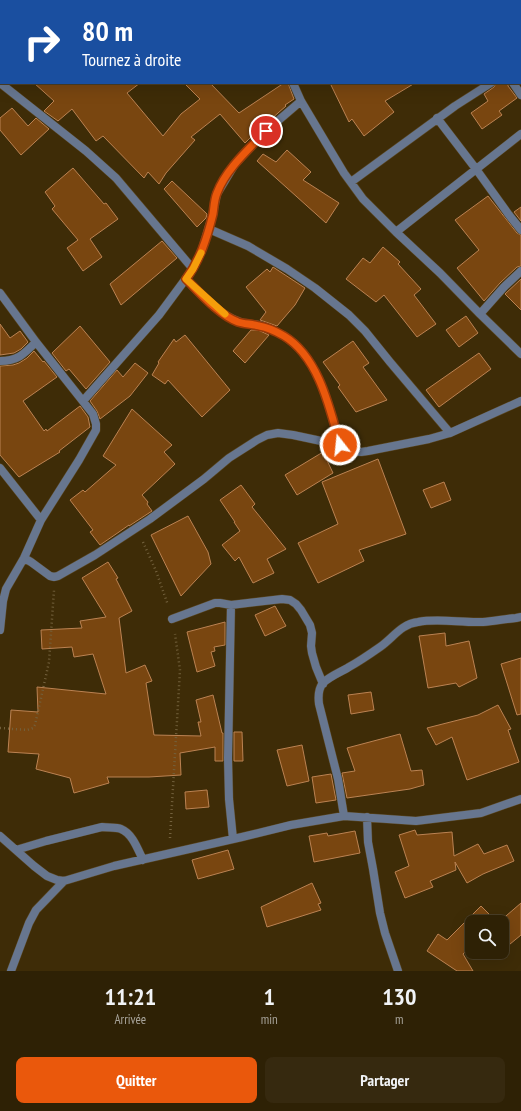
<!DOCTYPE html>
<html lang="fr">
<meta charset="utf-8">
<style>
:root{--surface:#2e2105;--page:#36290f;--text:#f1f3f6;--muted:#a7a39a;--line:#493e27;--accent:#ea580c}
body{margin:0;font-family:"PT Sans Narrow",sans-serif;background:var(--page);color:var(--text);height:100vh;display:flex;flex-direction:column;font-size:15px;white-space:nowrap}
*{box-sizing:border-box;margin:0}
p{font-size:13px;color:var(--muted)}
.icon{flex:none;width:22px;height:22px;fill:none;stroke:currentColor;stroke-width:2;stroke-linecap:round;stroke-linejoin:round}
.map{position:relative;height:971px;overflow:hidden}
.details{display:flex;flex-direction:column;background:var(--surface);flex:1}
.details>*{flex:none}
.guide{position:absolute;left:0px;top:0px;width:521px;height:84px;box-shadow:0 4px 16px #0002,0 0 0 1px var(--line);background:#1a4fa0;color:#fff;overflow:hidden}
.buttons{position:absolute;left:465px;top:915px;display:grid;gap:8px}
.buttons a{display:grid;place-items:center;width:44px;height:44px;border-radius:8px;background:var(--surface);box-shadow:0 4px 16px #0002,0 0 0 1px var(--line);font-size:20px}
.pin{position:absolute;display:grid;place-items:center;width:34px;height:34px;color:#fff;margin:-17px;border:2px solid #fff;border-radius:50%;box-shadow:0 1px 4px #0007}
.me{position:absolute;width:44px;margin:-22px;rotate:344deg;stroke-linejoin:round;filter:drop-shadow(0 0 3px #0008)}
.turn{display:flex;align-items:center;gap:14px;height:84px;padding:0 16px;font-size:18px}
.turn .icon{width:52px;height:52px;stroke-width:2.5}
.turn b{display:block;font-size:28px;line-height:34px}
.eta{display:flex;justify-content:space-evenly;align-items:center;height:68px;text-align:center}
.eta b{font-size:24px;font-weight:800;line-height:28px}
.button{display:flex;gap:8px;margin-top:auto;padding:8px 16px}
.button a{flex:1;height:46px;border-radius:8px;background:var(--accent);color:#fff;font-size:16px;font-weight:800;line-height:46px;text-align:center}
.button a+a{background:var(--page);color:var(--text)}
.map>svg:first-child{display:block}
.building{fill:#794610;stroke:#bb8252}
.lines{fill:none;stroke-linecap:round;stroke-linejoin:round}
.minor-casing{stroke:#5a4723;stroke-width:9}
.path{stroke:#73613d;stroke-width:2.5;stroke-dasharray:1 3;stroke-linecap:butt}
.minor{stroke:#67768f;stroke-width:8}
.route-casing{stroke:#983908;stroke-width:10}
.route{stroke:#ea580c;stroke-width:7}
.slow{stroke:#f59e0b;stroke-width:7}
</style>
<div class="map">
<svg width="521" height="971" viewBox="0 0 521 971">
<rect width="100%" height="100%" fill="#3e2c07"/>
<path class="building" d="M34,83H140L127,93L163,136L181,114L200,99L184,83H210L239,113L284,83H288L294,99L285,105L286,106L262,127L252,138L251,137L245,143L220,114L191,137L195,140L166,173L159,184L148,172L144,178L103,136L96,141L72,109L58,121L44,111L54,101Z
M330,83H415L385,101L394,112L364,136L352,119L349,122Z
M496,83H508V86L517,98L499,111L502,115L482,129L471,113L488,101L484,94L494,87Z
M12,108L28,126L36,118L49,129L21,155L0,130V118Z
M287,150L311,172L303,180L339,203L326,223L257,161L263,154L276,162Z
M73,168L104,204L106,203L118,219L90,239L102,257L83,271L67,248L78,240L52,209L55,206L45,192Z
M172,181L207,214L206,218L197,227L164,189Z
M488,196L517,233L521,235V266L517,267L500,283L484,301L457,268L479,250L455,220Z
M521,207V221L514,212Z
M162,241L177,258L121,305L110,284Z
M383,247L400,262L398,264L421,289L414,295L436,324L417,337L384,295L376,302L346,279L363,258L370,263Z
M273,267L305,288L295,305L277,326L260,320L266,312L246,287L267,269L270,272Z
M521,279V310L505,294Z
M466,316L478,333L459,347L446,330Z
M0,324L10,338L20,331L28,342L21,349L14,353L0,355Z
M80,326L110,362L86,389L69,369L66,371L52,353Z
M251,330H258L269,335L245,363L233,351Z
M185,335L230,390L202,417L168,380L165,384L152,375L159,363L158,362L174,339L176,342Z
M353,341L369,363L363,367L387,400L356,412L338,387L340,385L323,362Z
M34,351L43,362L44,361L57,377L23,401L44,431L46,429L47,431L80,406L88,417L90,427L59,451L60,452L19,477L0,455V366L13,365L19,363L27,358Z
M479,353L491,369L439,407L426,390Z
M135,363L148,373L130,396L100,419L97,411L90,401L117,370L123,377Z
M132,409L172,445L164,452L175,464L142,495L148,502L147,504L152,511L129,526V525L119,532L100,545L90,532L93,530L70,500L83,490L85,492L116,465L103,456Z
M323,452L333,473L297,495L285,475Z
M378,459L406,534L359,550L364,561L318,583L298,543L338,524L322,482Z
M444,482L451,500L431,508L423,490Z
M241,485L255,504L252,507L286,549L267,559L274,573L253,583L239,557L235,561L222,545L240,531L234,522H235L220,500Z
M188,516L208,552L211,564L181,596L151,535Z
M108,562L118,578L116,579L132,611L119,618L126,673L145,665L152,681L146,683L154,735L201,736L198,722H201L196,700L213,695L222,733H223V761H215V747L180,753L181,775L149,777H107L109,783L74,793L70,778L36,769L39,754L8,752L11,710L38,712L37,687L106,694L93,654L74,657L72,647L42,649L41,630L82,628L80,621L106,617L82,578Z
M275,606L286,626L265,636L255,615Z
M225,622V645L214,647L215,651L211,652L215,666L197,672L187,632Z
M445,633L446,646L469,641L477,678L459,687L456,683L428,688L419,636Z
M521,658V714L517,715L501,664Z
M371,692L374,710L351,714L348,695Z
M498,705L511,729L508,730L519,762L467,780L452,737L436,745L427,728L478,715Z
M234,732H242L243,761H234Z
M400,734L411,771L422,770L424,785L410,789L347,798L342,773L355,771L347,748Z
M302,745L309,781L287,786L277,750Z
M331,774L336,800L316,803L312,777Z
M207,790L209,807L186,809L185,792Z
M415,830L417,835L452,832L454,856L478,844L484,854L507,845L514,861L483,874L467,883L455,862L456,870L430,881L433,887L405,898L395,872L409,866L399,835Z
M355,831L360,853L314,862L309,836L327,833L328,836Z
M228,850L234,869L198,879L192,860Z
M312,883L321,903L318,904L321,910L267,927L261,907Z
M521,903V935L504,949L502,947V922H499Z
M481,906L496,921L495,922H472V945L463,954L473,971H457L427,951L438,934L447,940Z"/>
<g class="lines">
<g class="minor-casing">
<path id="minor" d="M199,0L200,1
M266,1L267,0
M0,83L86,151L116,178L193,269
M293,83L301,101L326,143L344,173L363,199L396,232L440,273L480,314L521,354
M513,83L521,95
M437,118L476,169L509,215L521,230
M351,182L455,106L491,83
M209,229L248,246L287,269L315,288L349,315L365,331L390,362L450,433
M396,232L521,134
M186,279C200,293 219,315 238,321C244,324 252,324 259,325C267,327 277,332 284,336C319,357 330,409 340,445
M0,293L36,342L93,414L96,424V430L79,460L41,520L24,558L6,589L3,601L0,630
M480,314L504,287L521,271
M0,361C18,361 24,354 36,342
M83,401L159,315L193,269L202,250L213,213L217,194L235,164L266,131L301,101
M0,468L41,520
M24,558L31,562L50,576L54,577L58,576L95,555L150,519L204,479L229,458L257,440L267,435L278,433L293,435L340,445L352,451L361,452L368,451L429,439L450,433L521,401
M231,605L228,758L229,799L233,839
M172,619L215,603H220L231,605L282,599L290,600L296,604L301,610L310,625L312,633L311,646L312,653L316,667L323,684
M344,816L338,779L319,704C318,696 318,689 323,683C330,676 341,672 349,667C360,661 370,654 380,647C393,638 401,624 418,622C439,618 461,623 483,622C494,621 505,619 516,618L521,617
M367,817L368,842L373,869L380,913L385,933L398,971
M0,836L34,866L47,876L57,880L64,881L114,866L242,837L291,825L344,816L416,821L481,813L521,799
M16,850L46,841L102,827C108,828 116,827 121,829C133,834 138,850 143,860
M11,971L29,923L36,910L64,881"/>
</g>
<path class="path" d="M143,542L156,571L168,605
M0,728L27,730L33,728L35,725L49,662L54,590
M170,838L180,670L175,634"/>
<use href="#minor" class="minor"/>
</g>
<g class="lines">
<g class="route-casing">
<path id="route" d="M266,131C249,149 226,169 217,193C214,200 214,208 213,214C207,238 200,260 186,279C200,293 219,315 238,322C244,324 252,324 259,326C267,327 277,332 284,336C319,357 330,409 340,445"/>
</g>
<use href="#route" class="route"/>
<path class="slow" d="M201,253L193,269L186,279L225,314"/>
</g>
</svg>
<div class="buttons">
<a><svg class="icon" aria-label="search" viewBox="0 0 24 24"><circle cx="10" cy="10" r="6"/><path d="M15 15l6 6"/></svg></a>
</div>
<div class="pin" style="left:266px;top:131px;background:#d93025"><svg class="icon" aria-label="arrive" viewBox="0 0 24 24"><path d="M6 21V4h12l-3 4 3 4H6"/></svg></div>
<svg class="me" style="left:340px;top:445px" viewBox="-20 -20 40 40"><circle r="17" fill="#ea580c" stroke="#fff" stroke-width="3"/><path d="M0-11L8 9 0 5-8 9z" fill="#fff"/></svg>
<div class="guide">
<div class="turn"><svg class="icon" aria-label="right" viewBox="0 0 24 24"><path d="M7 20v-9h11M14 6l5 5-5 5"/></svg><div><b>80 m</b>Tournez à droite</div></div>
</div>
</div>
<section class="details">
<div class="eta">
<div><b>11:21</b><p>Arrivée</p></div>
<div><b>1</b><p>min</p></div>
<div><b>130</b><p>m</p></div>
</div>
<div class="button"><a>Quitter</a><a>Partager</a></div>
</section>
